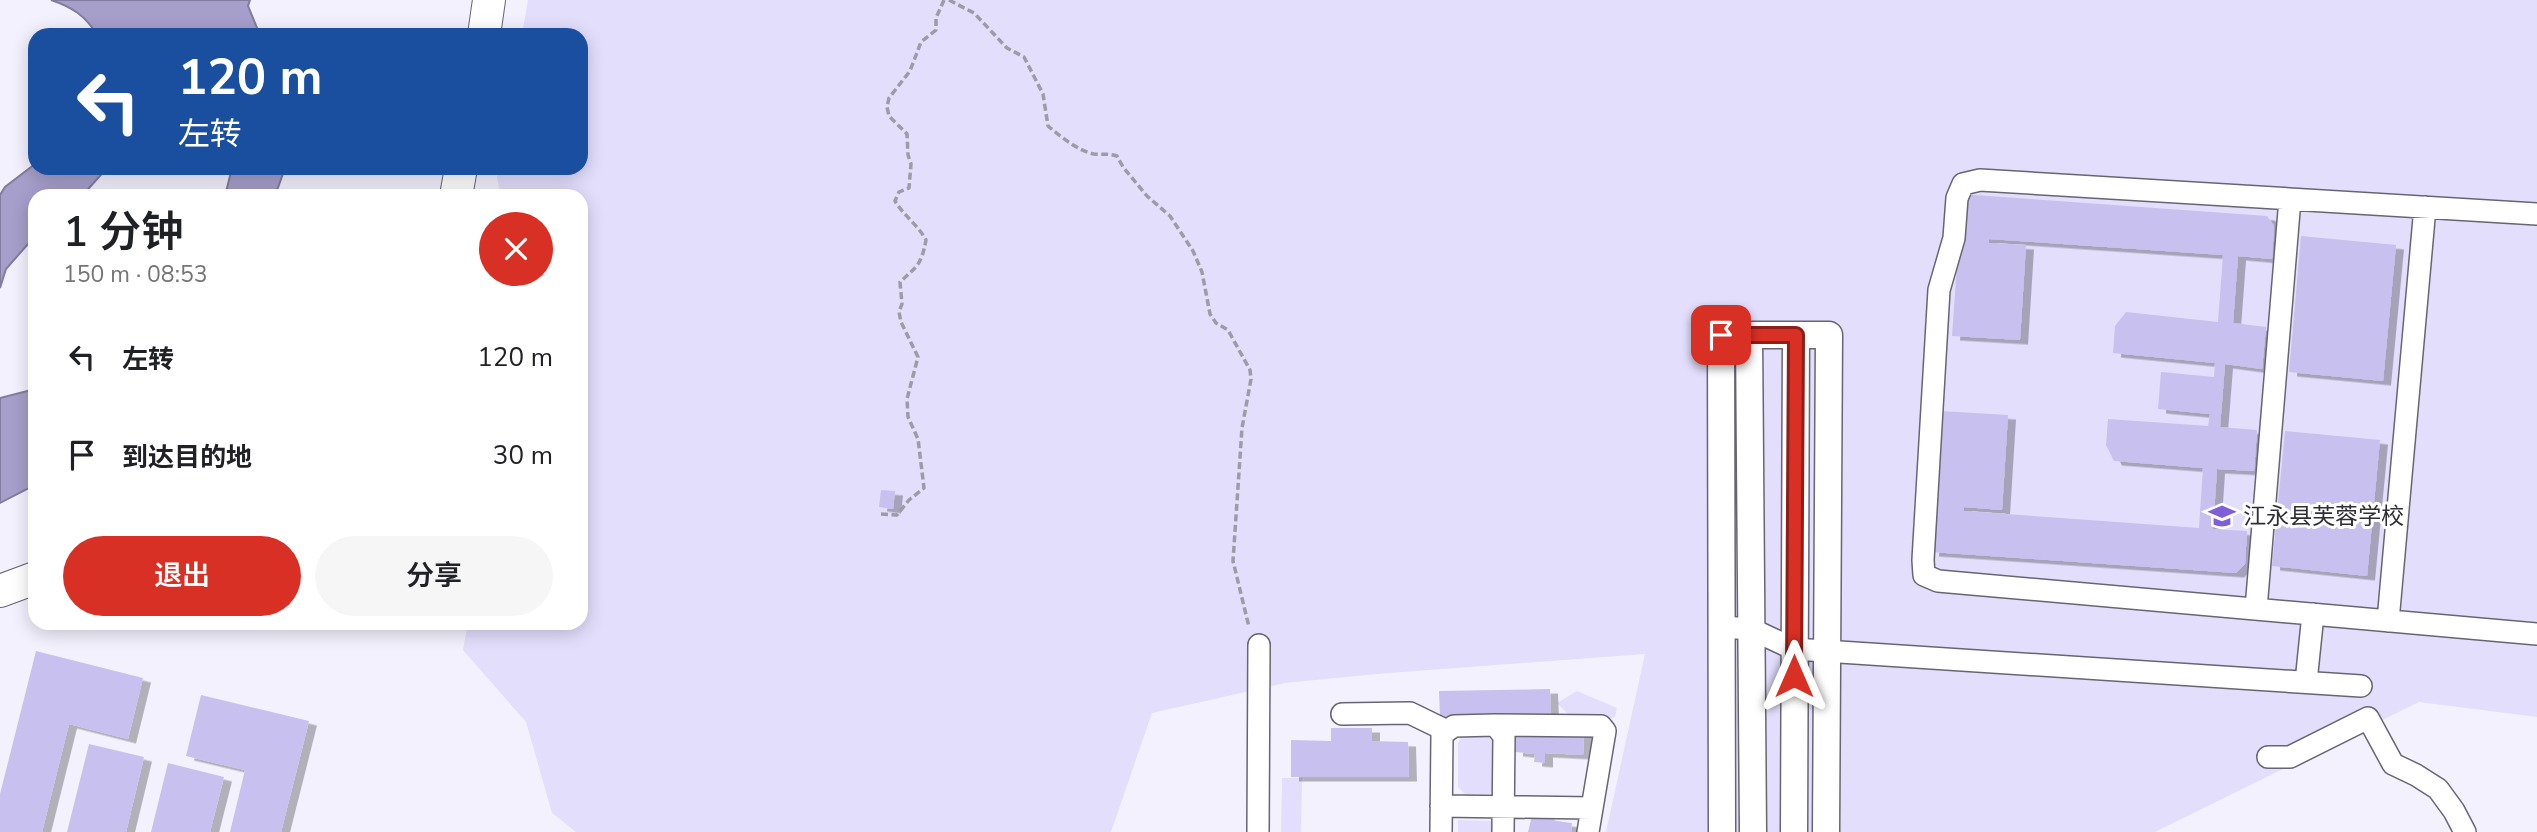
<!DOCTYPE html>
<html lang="zh">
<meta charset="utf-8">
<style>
:root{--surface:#fff;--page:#f6f6f6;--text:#202124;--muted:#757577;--accent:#d93025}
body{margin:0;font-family:"Nunito Sans","Noto Sans SC",sans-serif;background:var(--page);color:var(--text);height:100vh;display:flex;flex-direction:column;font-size:26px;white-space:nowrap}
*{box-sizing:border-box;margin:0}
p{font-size:23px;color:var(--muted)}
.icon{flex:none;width:38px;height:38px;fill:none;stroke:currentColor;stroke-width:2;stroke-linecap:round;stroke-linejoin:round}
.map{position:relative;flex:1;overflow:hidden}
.panel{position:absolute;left:28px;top:189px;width:560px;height:441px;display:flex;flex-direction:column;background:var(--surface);border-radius:21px;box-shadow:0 4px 18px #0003}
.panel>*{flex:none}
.hud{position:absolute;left:28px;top:28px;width:560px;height:147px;border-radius:21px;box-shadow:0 4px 18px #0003;background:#1a4fa0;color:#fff;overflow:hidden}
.pin{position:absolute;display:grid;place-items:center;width:60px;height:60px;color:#fff;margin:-30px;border-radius:14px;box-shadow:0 4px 10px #0006}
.me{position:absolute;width:77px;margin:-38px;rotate:0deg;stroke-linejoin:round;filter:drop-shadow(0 0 5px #0008)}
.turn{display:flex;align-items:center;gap:24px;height:147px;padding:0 35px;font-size:32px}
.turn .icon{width:91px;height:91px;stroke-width:2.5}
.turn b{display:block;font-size:49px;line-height:60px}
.round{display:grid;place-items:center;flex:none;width:74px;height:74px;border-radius:37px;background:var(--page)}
.summary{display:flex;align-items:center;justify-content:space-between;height:119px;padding:0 35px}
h1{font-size:42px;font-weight:600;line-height:52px}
.primary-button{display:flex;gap:14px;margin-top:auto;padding:14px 35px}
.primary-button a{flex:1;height:80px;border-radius:42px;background:var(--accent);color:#fff;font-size:28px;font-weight:600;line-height:80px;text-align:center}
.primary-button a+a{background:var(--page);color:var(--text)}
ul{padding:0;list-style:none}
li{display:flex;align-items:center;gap:21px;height:98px;padding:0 35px}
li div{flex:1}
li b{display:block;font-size:26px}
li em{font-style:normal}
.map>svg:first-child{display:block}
.green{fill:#e2defc}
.water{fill:#a69fcb;stroke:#827d9e;stroke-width:2}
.building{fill:#c8c1ef;filter:url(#shadow)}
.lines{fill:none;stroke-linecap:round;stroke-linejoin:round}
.minor-casing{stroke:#676573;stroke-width:24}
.major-casing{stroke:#676573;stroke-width:29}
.highway-casing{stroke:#676573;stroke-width:34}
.path{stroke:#9d9ca6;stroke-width:3.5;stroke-dasharray:7 3.5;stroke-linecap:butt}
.minor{stroke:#fff;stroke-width:21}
.major{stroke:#fff;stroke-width:26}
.highway{stroke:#fff;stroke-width:32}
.route-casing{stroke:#8d1f18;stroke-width:18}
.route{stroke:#d93025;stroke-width:12}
.labels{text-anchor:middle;stroke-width:6;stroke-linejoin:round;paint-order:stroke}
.poi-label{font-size:23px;fill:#2f2e34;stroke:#fff;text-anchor:start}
</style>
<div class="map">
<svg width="2537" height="832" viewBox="0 0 2537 832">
<defs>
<filter id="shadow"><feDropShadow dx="8" dy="4.5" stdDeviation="0" flood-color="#0004"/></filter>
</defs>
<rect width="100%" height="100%" fill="#f3f1fe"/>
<path class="green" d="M528,0H2537V717L2419,702L2155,832H1606L1645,654L1376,674L1285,683L1152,713L1111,832H576L552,813L526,722L463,650L468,623H581V196H501L497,178L499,168H581V35H522Z
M1577,691L1617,708L1615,717C1584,727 1580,727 1557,703Z
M1464,733H1491L1499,740L1498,784L1491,794H1465L1458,787V743Z
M1282,778H1302L1301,832H1281Z
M1458,820L1498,821V832H1458Z"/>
<path class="water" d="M51,0H250L248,6L260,35H97C86,16 72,7 51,0Z
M35,164V168H107L82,196H35V236L6,269L0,288V195L5,187Z
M232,168H285L275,196H225Z
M35,389V485L0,503V398Z"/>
<path class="building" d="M1962,194L2267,216L2274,226L2272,259L2238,256L2233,323L2266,327L2262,369L2225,364L2220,427L2257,430L2254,471L2217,469L2213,529L2247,531L2245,564L2236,573L1931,552L1940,411L2008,415L2002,510L1964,507V511L2199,528L2203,468L2114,461L2106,445L2108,419L2208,426L2210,414L2158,409L2161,372L2214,377L2215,363L2113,353L2115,326L2126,312L2218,322L2223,255L1989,239V243L2026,245L2020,340L1952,336Z
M2301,236L2396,245L2383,381L2289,372Z
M2285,431L2380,440L2367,576L2272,566Z
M881,490L895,491L893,509L879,507Z
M36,651L143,678L128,739L69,724L42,832H0V794Z
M1550,689L1551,715L1440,717L1439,691Z
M201,695L309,721L281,832H230L245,770L186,756Z
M1331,728H1372V741L1408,742L1409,777H1291V740L1331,741Z
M1516,729L1584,732L1583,755L1545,753V763L1534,762L1535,754L1515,752Z
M89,744L144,757L126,832H67Z
M168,763L224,777L210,832H151Z
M1532,816L1553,817L1555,821L1572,823L1571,832H1528Z"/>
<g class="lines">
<g class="minor-casing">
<path id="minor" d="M2537,214L1980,180L1963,184L1957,198L1954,238L1939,290L1923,560L1924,575L1938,581L2537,634
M2256,609L2290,199
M2388,621L2425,207
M1722,627L1751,629L1794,649L2361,686
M2306,682L2313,614
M1342,714L1410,713L1447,731
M1495,725L1601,726L1605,731L1588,832
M2268,757H2290L2368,718L2393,764L2416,775L2438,789L2454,811L2465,832
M1441,806L1592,808
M1258,832L1259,645
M1441,832L1442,734L1454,726L1495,725L1504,736L1503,832"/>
</g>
<g class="major-casing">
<path id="major" d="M1749,335L1753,832
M1722,832L1721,335H1829L1826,832
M1794,832L1796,335"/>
</g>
<g class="highway-casing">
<path id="highway" d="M484,35L489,0
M456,196L461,168
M0,591L35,578"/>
</g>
<path class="path" d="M949,0L974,13L1007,48L1024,57L1043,94L1048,126C1060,136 1078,151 1094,154C1102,155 1108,153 1117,156L1123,167L1147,196L1170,216L1193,251L1202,272L1210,314L1216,323L1228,330L1250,370L1251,379L1242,428L1233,561L1249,627
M881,514L897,515L909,500L924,488L918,439L908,417L907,399L918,357L901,322L899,312L902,304L900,282C917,266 921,266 926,240C918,225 904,216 895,201L899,192L909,188L911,164L908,155L907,134L889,116L887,107L889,98L910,71L921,42L936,30V18L944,0"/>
<use href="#minor" class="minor"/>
<use href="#major" class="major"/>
<use href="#highway" class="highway"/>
</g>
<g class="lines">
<g class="route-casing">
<path id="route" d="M1721,335H1796L1794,676"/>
</g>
<use href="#route" class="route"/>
</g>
<defs>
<g id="school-bare" transform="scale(2.1)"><path d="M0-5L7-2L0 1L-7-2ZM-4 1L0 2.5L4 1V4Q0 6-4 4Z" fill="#7f5ed9" stroke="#fff" stroke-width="2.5" paint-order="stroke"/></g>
</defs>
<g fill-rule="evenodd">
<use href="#school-bare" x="2222" y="516"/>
</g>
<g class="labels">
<g class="poi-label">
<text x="2243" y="524">江永县芙蓉学校</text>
</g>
</g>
</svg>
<div class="pin" style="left:1721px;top:335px;background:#d93025"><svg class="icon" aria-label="arrive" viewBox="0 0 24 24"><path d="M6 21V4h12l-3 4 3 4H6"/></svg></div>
<svg class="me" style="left:1794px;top:676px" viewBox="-20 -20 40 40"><path d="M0-17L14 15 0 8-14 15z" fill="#d93025" stroke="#fff" stroke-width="4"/></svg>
<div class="hud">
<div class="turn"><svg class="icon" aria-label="left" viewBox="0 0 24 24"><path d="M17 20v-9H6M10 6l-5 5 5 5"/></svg><div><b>120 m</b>左转</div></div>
</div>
<section class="panel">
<div class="summary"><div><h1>1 分钟</h1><p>150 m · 08:53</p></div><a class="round" style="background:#d93025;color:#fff"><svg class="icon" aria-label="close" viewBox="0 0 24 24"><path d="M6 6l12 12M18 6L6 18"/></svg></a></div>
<ul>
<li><svg class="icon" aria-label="left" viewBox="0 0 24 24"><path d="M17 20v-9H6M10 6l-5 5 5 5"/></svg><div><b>左转</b></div><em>120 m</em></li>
<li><svg class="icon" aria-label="arrive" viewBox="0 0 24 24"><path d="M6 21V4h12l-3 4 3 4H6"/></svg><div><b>到达目的地</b></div><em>30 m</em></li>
</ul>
<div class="primary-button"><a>退出</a><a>分享</a></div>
</section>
</div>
